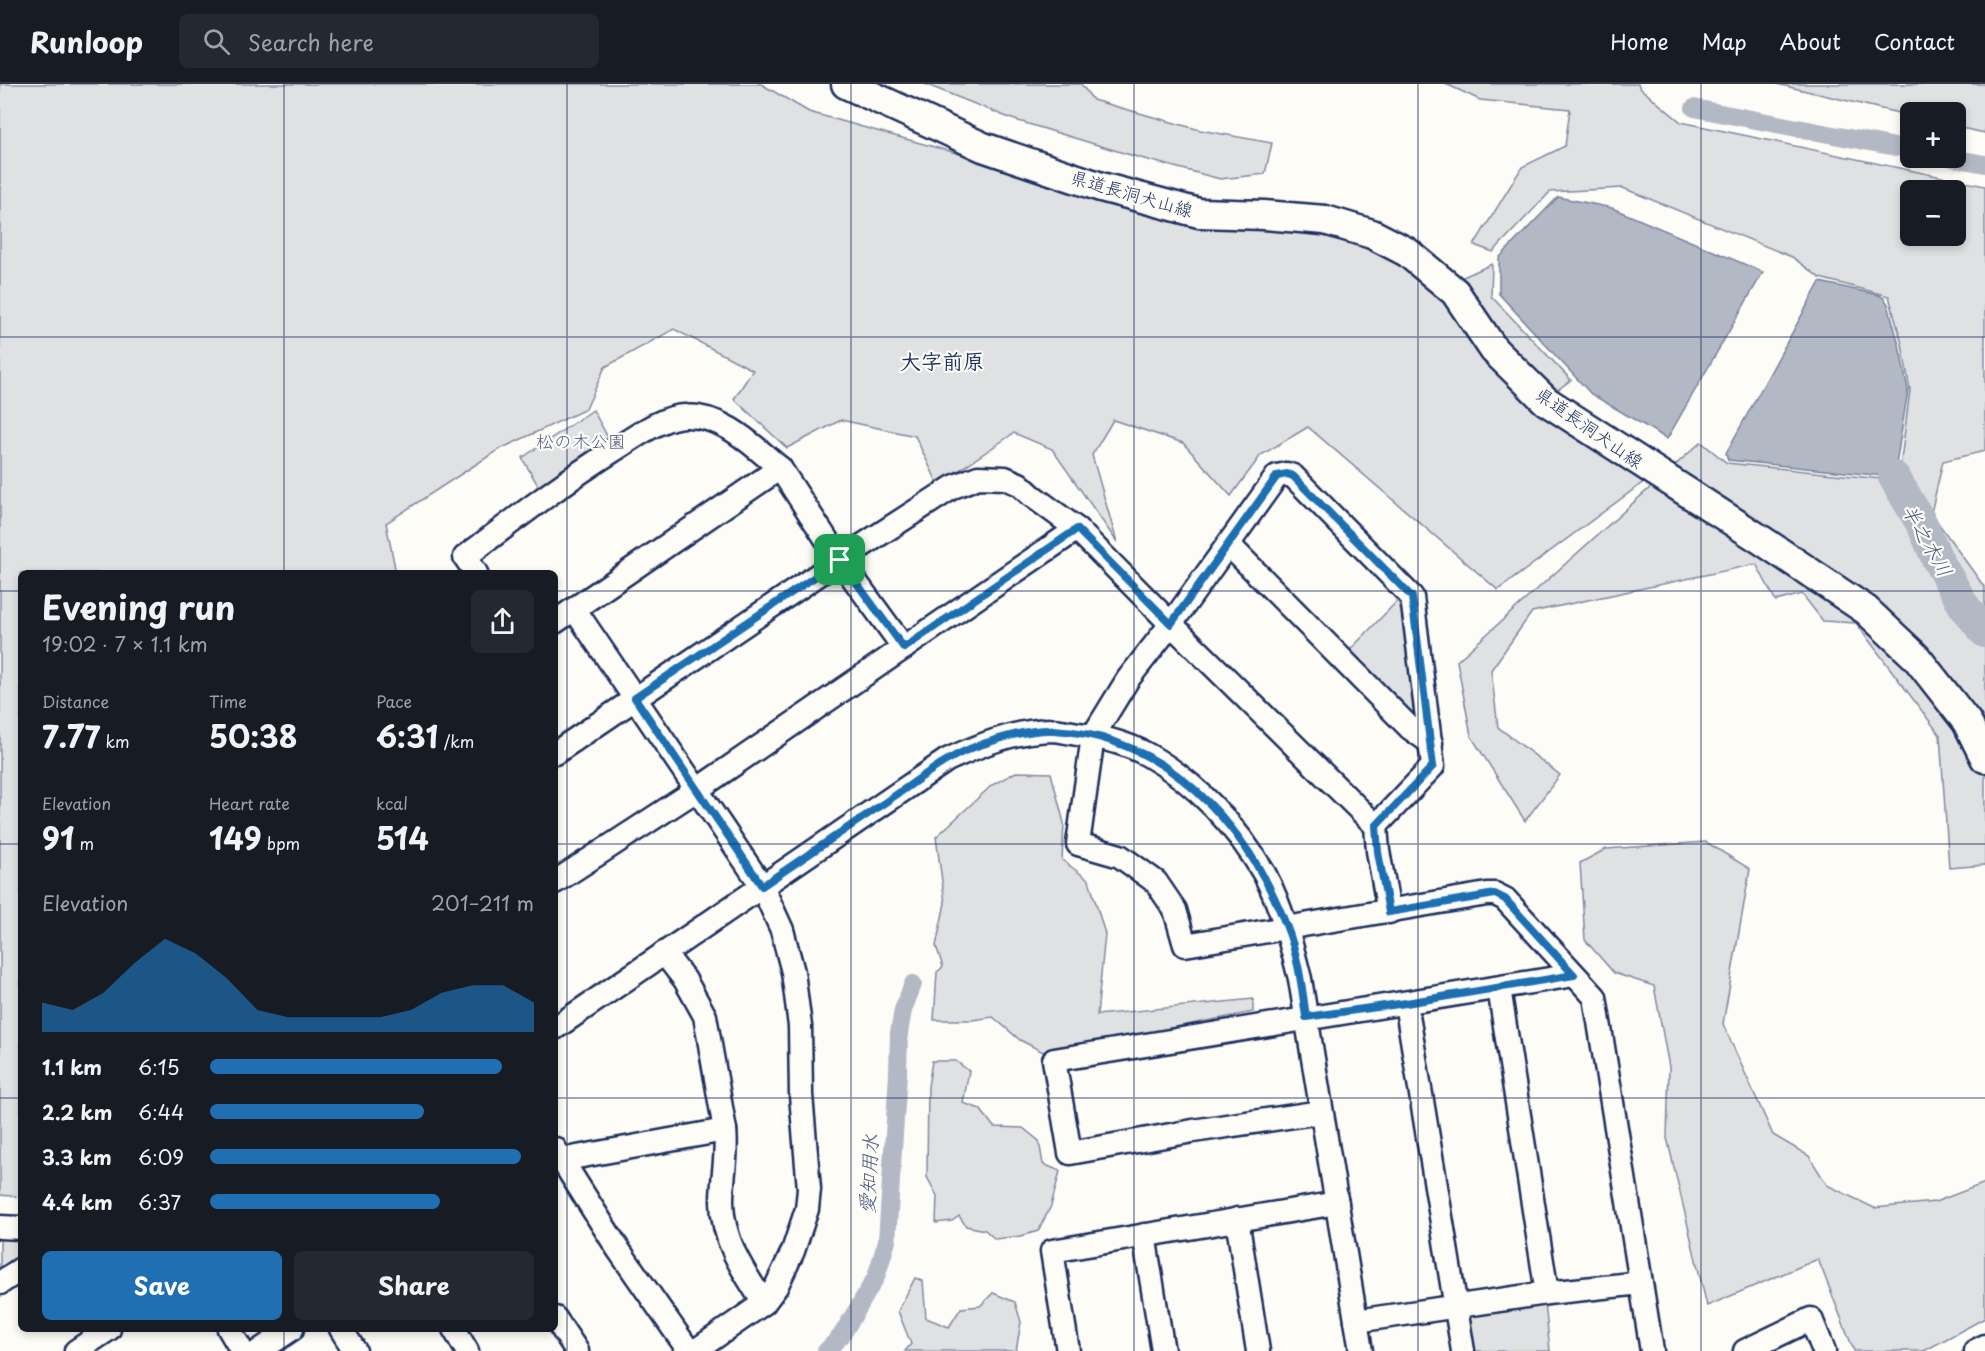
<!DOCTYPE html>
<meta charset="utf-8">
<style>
body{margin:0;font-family:"Playpen Sans","Klee One",sans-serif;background:#242831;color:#f1f3f6;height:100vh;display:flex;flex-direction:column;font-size:22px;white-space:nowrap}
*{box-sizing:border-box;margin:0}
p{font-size:20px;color:#9ea1a6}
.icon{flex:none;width:33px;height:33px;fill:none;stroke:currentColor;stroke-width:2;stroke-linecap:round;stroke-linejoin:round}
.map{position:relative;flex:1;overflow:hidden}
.drawer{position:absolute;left:18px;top:486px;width:540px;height:762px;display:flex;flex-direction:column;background:#171b24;border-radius:9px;box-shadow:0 3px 9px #0003}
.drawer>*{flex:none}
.buttons{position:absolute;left:1900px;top:18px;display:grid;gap:12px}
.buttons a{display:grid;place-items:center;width:66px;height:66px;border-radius:9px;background:#171b24;box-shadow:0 3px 9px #0003;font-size:30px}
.pin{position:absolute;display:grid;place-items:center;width:51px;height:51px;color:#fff;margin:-26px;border-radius:12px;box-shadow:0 3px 9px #0006}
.round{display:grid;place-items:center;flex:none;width:63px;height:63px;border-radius:9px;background:#242831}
.head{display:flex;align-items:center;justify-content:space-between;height:102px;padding:0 24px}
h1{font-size:33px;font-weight:700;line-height:45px}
.figures{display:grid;grid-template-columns:repeat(3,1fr);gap:9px;height:102px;padding:6px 24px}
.figures div{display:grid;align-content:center}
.figures b{font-size:30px;font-weight:700}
.figures small{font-size:16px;font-weight:400}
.figures p{font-size:16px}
.chart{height:168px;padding:12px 24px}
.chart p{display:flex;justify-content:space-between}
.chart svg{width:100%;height:108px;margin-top:6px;fill:#1f6fb2;opacity:.7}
.primary-button{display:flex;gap:12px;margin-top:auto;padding:12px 24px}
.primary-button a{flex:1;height:69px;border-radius:9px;background:#1f6fb2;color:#fff;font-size:24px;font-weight:700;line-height:69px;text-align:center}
.primary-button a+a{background:#242831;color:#f1f3f6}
ul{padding:0 24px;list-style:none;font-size:20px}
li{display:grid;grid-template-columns:96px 72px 1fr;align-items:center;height:45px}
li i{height:15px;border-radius:8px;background:#1f6fb2}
header{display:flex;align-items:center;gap:36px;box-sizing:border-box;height:84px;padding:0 30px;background:#171b24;border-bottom:2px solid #363941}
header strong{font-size:28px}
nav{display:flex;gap:33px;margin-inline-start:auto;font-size:21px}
.search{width:420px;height:54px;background:#242831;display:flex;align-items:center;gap:15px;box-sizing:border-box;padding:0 21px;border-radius:9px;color:#9ea1a6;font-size:22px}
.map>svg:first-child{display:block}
.green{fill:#e0e1e3;stroke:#7e88a0;stroke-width:1.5;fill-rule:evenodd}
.water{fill:#b3b8c5;stroke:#76819c;stroke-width:1.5}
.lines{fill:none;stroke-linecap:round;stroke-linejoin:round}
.canal{stroke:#b3b8c5;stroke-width:18}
.river{stroke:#b3b8c5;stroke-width:32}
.minor-casing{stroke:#1b2f5e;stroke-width:27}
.major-casing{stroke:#1b2f5e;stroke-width:33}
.minor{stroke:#fdfcf7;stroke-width:22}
.major{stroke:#fdfcf7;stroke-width:28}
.route-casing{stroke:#fff;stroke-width:12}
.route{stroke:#1f6fb2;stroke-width:8}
.grid{fill:none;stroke:#1b2f5e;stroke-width:1.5;stroke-opacity:0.55}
.labels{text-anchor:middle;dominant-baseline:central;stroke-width:4.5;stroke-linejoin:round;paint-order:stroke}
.street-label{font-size:18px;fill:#1b2f5e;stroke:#fdfcf7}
.park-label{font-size:18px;fill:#4c5c7f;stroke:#fdfcf7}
.water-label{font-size:20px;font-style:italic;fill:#49587d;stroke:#fdfcf7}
.quarter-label{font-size:21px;font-weight:bold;fill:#1b2f5e;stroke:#fdfcf7}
</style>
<header>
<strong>Runloop</strong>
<div class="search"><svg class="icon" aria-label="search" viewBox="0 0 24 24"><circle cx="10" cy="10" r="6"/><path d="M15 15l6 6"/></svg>Search here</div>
<nav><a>Home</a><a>Map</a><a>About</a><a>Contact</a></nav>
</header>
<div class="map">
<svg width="1985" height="1267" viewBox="0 0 1985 1267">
<rect width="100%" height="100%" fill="#fdfcf7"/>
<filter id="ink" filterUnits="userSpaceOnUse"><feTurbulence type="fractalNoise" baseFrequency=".0167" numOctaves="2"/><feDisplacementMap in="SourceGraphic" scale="12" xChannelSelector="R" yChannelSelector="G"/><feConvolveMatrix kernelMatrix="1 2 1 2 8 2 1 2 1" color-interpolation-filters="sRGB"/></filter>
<g filter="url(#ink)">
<g class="green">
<path d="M0 0H761L809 28 1200 137 1362 157 1439 204 1492 180 1491 212 1571 296 1536 322 1649 394 1498 506 1308 343 1261 371 1231 412 1183 359 1113 336 1092 371 1117 458 1052 365 1014 349 959 386 937 398 915 352 841 336 787 364 734 315 753 286 674 245 605 283 586 325 498 366 386 439 396 489H21V1113L0 1111Z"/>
<path d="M925 0H1081L1093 16 1200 46 1272 59 1265 90 1220 95 1137 73 1012 35Z"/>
<path d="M1446 0H1638L1640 4 1681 38 1985 102V367L1943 377 1931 429 1985 504V781L1949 784 1940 651 1856 539 1823 537 1802 510 1776 517 1756 480 1532 528 1491 586 1498 643 1560 691 1525 737 1471 652 1457 577 1701 358 1727 379 1891 396 1899 391 1910 306 1902 260 1889 212 1820 194 1792 173 1623 104 1550 108 1493 168 1474 161 1522 83 1565 62 1570 25 1480 16ZM1911 106H1956V152H1911Z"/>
<path d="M1777 0H1985V49L1956 43V28H1911V32Z"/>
<path d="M593 326 611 359 540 405 522 374Z"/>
<path d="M1403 511 1426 645 1346 570Z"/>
<path d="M1016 688 1051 689 1064 739 1062 776 1089 796 1105 850 1097 931 1253 915V928L1083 961 1047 970 1020 956 993 933 972 936H934L937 888 943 883 936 862 945 819 936 753 992 701Z"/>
<path d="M1706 758 1750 785 1723 940 1773 1051 1809 1072 1827 1101 1874 1124 1935 1118 1985 1099V1234L1924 1267H1854L1818 1175 1707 1222 1667 1054 1669 983 1654 902 1614 889 1585 856 1580 779 1606 765Z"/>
<path d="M932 977H956L969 987 963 1019 980 1025 994 1043 1023 1044 1039 1057 1043 1080 1060 1087 1051 1122 1038 1147 1021 1152 995 1155 985 1146 966 1142 959 1132 952 1137 936 1139 937 1112 927 1093 928 1003Z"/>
<path d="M0 1152H21V1174L0 1188Z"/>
<path d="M915 1194 923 1197 926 1234 949 1243 961 1224 980 1222 993 1209 1015 1218 1021 1238 1016 1267H905L911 1260 898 1227Z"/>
<path d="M1545 1219 1550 1267H1472L1467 1235 1471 1228Z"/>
</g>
<g class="water">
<path d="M1558 113 1612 124 1763 188 1667 355 1591 310 1499 210V174Z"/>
<path d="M1820 198 1879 211 1884 214 1888 220 1899 261 1908 306 1894 393 1728 376 1726 369Z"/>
</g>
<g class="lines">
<g class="canal">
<path d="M1694 24 1911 66"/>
<path d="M1952 74 1985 80"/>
<path d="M826 1267 841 1252 858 1224 876 1193 887 1157 898 990 899 949 903 926 913 900"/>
</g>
<path class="river" d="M1894 393 1923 442 1937 475 1964 522 1985 548"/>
<g class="minor-casing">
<g id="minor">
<path d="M1229 461 1410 644 1431 659"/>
<path d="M476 489 465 473C514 436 562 399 614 366 634 354 663 331 687 332 725 332 753 362 780 384"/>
<path d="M575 526 762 802 782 846 793 888 800 942 801 1011 809 1105 807 1125 793 1167 776 1203 764 1219 695 1267"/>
<path d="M555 538 780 384 840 476 904 564"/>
<path d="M555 669 840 476 953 403 978 393 1005 394 1019 400 1031 411 1077 445 1171 540 1376 742 1378 767 1389 828"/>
<path d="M1376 742 1433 682 1412 513 1293 392 1287 390 1277 392 1171 540 1128 595 1093 652 1078 760 1120 772 1156 798 1175 826 1185 861 1487 810H1495L1505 815 1595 913 1652 1267"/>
<path d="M555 798 698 705 1077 445"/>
<path d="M664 869 685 896 705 932 725 1046C728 1070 722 1093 722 1117 722 1156 743 1187 764 1219"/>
<path d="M1499 904 1547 1209"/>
<path d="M1406 919 1463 1267"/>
<path d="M555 944 947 676C980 661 1014 647 1051 646 1060 646 1070 649 1078 650 1101 653 1128 660 1148 671 1196 698 1238 744 1265 791 1282 824 1291 859 1300 895L1361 1267"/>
<path d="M1321 1028 1193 1047 1070 1069 1054 976 1574 891"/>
<path d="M555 1065 618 1165 689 1267"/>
<path d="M555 1077 725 1046"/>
<path d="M1237 1135 1258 1267"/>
<path d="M0 1143 21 1144"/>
<path d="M1144 1151 1163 1267"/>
<path d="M0 1199 21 1185"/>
<path d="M555 1234 577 1267"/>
<path d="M1356 1237 1547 1209 1641 1199"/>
<path d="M229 1245 242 1267"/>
<path d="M341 1245 355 1267"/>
<path d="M454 1245 467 1267"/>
<path d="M76 1267 109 1245"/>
<path d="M259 1267 292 1245"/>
<path d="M1068 1267 1052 1167 1337 1119"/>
<path d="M1745 1267 1811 1235 1824 1267"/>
<path d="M1975 1267 1985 1262"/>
</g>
</g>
<g class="major-casing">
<path id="major" d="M846 0 983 63 1101 103 1199 129 1264 131 1325 136 1372 150 1407 168 1455 208 1494 266 1546 317 1763 457 1866 526 1916 573 1967 638 1985 674"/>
</g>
<use href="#minor" class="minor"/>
<use href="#major" class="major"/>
</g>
</g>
<g class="lines" filter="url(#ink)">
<g class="route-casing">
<path id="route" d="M1287 390 1293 392 1412 513 1433 682 1376 742 1378 768 1389 828 1495 810 1505 815 1574 891 1406 919 1306 933C1302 903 1298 870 1286 841 1247 741 1167 652 1053 646 1030 645 1005 653 983 660 950 670 921 694 893 713 850 742 806 772 762 802L635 614 840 476 904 564 1077 445 1171 540 1277 392Z"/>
</g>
<use href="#route" class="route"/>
</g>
<path class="grid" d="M284 0V489M567 0V1267M851 0V1267M1134 0V1267M1418 0V1267M1701 0V1267M0 253H1985M0 507H21M555 507H1985M0 760H21M555 760H1985M0 1014H21M555 1014H1985M284 1245V1267"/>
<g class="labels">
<g class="street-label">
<text transform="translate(1132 109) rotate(16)">県道長洞犬山線</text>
<text transform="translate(1590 343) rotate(35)">県道長洞犬山線</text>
</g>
<g class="park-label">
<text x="581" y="356">松の木公園</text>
</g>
<g class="water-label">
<text transform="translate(1928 456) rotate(61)">半之木川</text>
<text transform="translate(868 1090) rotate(-87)">愛知用水</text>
</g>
<g class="quarter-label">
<text x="942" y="276">大字前原</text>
</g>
</g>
</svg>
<div class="buttons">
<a>+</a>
<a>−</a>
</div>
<div class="pin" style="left:840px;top:476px;background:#1e9e55"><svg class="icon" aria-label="arrive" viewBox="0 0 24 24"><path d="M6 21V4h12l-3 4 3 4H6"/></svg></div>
<section class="drawer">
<div class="head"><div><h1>Evening run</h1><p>19:02 · 7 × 1.1 km</p></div><a class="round"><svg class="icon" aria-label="share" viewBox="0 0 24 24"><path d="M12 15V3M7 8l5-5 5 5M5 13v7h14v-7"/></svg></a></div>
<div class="figures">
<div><p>Distance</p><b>7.77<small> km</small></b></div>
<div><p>Time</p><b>50:38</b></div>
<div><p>Pace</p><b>6:31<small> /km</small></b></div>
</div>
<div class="figures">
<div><p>Elevation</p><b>91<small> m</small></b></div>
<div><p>Heart rate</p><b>149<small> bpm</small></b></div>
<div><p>kcal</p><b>514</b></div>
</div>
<div class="chart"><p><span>Elevation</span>201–211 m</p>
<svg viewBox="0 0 160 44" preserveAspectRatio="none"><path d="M0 44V32L10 35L20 28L30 16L40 6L50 12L60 22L70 35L80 38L90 38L100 38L110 38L120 35L130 28L140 25L150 25L160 32V44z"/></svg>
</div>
<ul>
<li><b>1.1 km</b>6:15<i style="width:90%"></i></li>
<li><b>2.2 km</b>6:44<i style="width:66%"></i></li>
<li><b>3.3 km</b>6:09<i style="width:96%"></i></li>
<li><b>4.4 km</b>6:37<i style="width:71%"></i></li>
</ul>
<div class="primary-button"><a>Save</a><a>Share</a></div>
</section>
</div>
